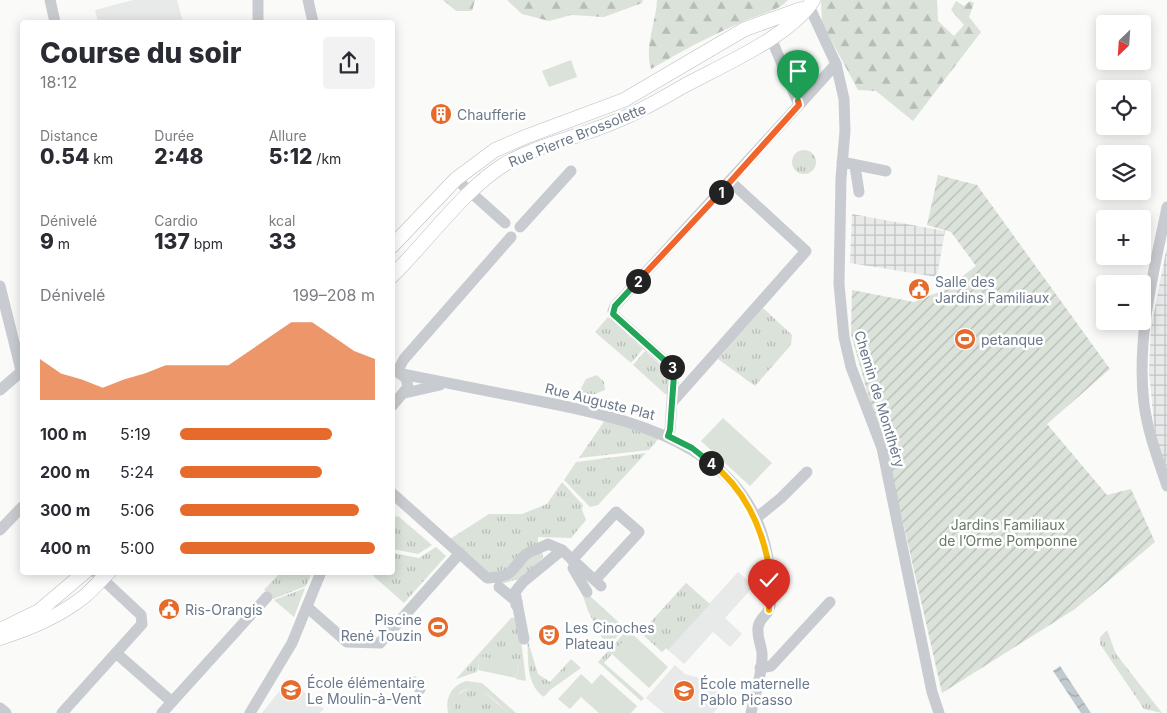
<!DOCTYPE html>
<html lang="fr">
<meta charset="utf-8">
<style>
body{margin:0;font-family:Inter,sans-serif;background:#f2f2f3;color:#2b2b33;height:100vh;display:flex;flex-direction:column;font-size:19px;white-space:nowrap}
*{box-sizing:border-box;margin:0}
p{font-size:16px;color:#7c7c81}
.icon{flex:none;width:28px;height:28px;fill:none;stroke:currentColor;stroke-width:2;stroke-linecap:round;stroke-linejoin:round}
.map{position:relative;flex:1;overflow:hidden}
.details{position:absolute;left:20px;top:20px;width:375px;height:555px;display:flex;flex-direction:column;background:#fff;border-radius:5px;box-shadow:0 2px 12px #0003}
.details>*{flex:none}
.needle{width:32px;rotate:205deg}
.tools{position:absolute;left:1096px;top:15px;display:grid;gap:10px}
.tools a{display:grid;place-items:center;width:55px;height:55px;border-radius:5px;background:#fff;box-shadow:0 2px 12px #0003;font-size:25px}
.pin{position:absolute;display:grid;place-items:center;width:42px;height:42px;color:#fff;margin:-51px -21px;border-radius:50% 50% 50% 0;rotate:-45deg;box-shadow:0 0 5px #0007}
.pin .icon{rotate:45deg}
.km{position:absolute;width:25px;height:25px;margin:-12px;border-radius:50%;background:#222;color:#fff;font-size:14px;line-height:25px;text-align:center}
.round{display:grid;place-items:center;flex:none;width:52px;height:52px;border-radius:5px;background:#f2f2f3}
.headline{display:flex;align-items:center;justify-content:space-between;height:85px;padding:0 20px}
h1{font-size:28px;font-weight:800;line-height:38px}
.stats{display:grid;grid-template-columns:repeat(3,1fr);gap:8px;height:85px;padding:5px 20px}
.stats div{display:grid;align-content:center}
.stats b{font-size:21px;font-weight:800}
.stats small{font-size:14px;font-weight:400}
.stats p{font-size:14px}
.chart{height:140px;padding:10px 20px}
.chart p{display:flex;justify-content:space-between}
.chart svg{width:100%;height:90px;margin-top:5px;fill:#e56a2c;opacity:.7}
ul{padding:0 20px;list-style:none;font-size:16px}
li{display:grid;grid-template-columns:80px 60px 1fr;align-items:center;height:38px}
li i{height:12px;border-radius:6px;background:#e56a2c}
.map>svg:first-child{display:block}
.built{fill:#e8e9e9}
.industrial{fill:url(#industrial-grid)}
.grass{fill:url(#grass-tufts)}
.forest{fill:url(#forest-firs)}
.garden{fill:url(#garden-furrows)}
.pitch{fill:#dbe2d9}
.water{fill:url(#water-waves)}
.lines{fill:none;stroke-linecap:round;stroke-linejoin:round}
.major-casing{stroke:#bbbec3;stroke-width:15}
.minor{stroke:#c8cbcf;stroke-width:11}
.major{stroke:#fff;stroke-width:14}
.split-1-casing{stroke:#fff;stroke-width:10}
.split-2-casing{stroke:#fff;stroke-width:10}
.split-3-casing{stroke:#fff;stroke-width:10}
.split-4-casing{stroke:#fff;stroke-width:10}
.split-5-casing{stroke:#fff;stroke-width:10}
.split-6-casing{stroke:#fff;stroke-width:10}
.split-1{stroke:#f0652b;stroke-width:6}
.split-2{stroke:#f0652b;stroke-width:6}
.split-3{stroke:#22a559;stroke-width:6}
.split-4{stroke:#22a559;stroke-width:6}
.split-5{stroke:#f5b400;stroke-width:6}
.split-6{stroke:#f5b400;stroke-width:6}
.labels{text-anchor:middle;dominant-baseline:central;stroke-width:5;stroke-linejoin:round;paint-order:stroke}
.poi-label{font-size:14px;fill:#697789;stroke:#fff;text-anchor:start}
.street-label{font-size:14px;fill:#697789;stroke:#fff}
.park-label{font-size:14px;fill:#667a64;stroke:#fff}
</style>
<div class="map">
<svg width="1167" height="713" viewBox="0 0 1167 713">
<defs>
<pattern id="industrial-grid" width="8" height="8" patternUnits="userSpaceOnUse" patternTransform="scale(1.25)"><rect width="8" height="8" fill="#e8e9e9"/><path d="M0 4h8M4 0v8" fill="none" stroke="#c0c2c3"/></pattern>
<pattern id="grass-tufts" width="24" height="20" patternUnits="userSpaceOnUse" patternTransform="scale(1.25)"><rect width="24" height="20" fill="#dbe2d9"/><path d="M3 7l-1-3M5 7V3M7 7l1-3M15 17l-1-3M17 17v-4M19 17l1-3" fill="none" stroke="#b6bcb6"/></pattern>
<pattern id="forest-firs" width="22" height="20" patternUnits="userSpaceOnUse" patternTransform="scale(1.25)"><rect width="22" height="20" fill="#dbe2d9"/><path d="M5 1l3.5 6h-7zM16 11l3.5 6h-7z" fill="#b6bcb6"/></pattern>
<pattern id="garden-furrows" width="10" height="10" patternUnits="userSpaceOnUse" patternTransform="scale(1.25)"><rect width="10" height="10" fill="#dbe2d9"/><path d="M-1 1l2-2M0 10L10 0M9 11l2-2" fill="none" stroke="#b6bcb6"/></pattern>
<pattern id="water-waves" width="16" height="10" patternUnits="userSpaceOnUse" patternTransform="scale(1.25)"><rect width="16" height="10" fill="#c1cacf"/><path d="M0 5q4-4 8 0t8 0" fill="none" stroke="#a1a9ae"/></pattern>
</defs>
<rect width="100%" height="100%" fill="#fafaf8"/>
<g class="built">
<path d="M133 0H177L183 22H98L95 10Z"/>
<path d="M738 572 754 586 725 618 742 634 730 647 713 632 684 664 666 648 662 652 641 633 686 583 709 604Z"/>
<path d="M675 665 685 674 703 679 726 699 713 713H664L646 698Z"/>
<path d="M289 679 324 709 320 713H262Z"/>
</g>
<g class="industrial">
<path d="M852 214 945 231 937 277 850 263Z"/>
<path d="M1167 246V471L1155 434 1149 371 1151 328Z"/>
</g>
<g class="grass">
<circle cx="804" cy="162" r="12"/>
<path d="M763 308 792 335 791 345 755 386 718 359Z"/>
<path d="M608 317 643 349 631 363 595 332Z"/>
<path d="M645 351 668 372V394H665L633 365Z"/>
<path d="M597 375 604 382 605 390 595 394H583L580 390 586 379Z"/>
<path d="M605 420 659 438 649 450 579 458Z"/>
<path d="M646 453 598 505 590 507 564 480 576 462Z"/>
<path d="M562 482 583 505 582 510 586 520 571 538 538 537V546L511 568 490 574 450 539 489 514H522L547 504Z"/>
<path d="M398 516 432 545 418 554 393 549V518Z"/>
<path d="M436 547 446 556 404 603 370 573 392 572 393 553 419 558Z"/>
<path d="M542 552 543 557 531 571 524 573 525 577 501 584 499 581 528 559Z"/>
<path d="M280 573H312L306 586 273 599 264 590Z"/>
<path d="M686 583 710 604 668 650 666 648 662 652 641 633Z"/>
<path d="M580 587 625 628 607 647 588 611Z"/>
<path d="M305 588 294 617 274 600Z"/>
<path d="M512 617 519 622 526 681 516 679 519 665 480 657 477 672 456 679Z"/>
<path d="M627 630 631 633 604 663 644 698 641 701 598 662Z"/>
<path d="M1107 630 1116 654 1162 713 1144 709 1100 644V637Z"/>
<path d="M527 638 538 674 550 682 571 659 581 668 550 690 544 697C525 684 529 659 527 638Z"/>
<path d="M473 688 483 691 508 713H454C452 699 459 690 473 688Z"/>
</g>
<g class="forest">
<path d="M443 0H475L472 11H456Z"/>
<path d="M507 0H643L642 3 604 17 571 15 549 21 522 14Z"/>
<path d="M657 0H788C777 12 759 14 744 21 712 35 681 51 651 69 644 46 656 23 657 0Z"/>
<path d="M821 0H937L938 21 954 36 964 25 951 10 956 1 964 6 970 1 974 3 969 17 981 32 913 121 876 91 858 90 822 23Z"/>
</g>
<path class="garden" d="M938 175 977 185 1110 369 1047 424 1107 495 1131 489 1155 542 1075 609 942 693 900 509 851 334 852 290 914 302 944 290 976 266 951 232 927 225Z"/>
<g class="pitch">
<path d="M571 60 577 77 549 87 542 71Z"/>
<path d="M723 418 772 463 750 486 701 441Z"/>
<path d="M631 633 668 667 649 688 612 654Z"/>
<path d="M480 656 519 664 516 678 478 670Z"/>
<path d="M581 674 592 684 601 674 637 706 631 713H599L581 697 570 709 558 699Z"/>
<path d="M466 681 482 683 516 713H508C495 701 479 680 460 692L454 703V713H448C445 698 451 686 466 681Z"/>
</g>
<path class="water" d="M1060 666 1091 713H1081L1053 671Z"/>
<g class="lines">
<g class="major-casing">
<g id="major">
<path d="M392 246 456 179 495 150 525 137 624 100 745 29 801 9"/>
<path d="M392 276C427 242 464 189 505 164 538 145 579 137 614 122 638 113 659 100 682 87 718 67 792 36 813 0"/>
<path d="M2 629 39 611 85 572"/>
<path d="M0 638C29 629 56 618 81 599 91 592 99 581 109 572"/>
</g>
</g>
<g class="minor">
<path d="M50 0 55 22"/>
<path d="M258 0V22"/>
<path d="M308 0 313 22"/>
<path d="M809 6 836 64 844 99 845 131 841 178 839 284 844 337 851 367 882 448 932 692 939 713"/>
<path d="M799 105 836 64"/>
<path d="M842 162 886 171"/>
<path d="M855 166 859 192"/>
<path d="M456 179 505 223"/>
<path d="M1167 207C1154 272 1136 337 1144 404 1148 433 1158 459 1167 486"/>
<path d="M520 227 571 171"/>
<path d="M0 286 22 374"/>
<path d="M397 372 404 359 511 237"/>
<path d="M402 374C452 384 503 394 554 404 648 423 757 454 769 567 770 579 774 597 769 609 766 617 759 618 758 628 757 638 761 644 762 653 763 672 755 694 751 713"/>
<path d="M0 390 22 371"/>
<path d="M405 393 440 385"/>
<path d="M673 401 806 251 731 182"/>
<path d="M392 406 408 387 406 378 399 373"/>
<path d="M667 436 670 430 674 369 615 316 613 311 615 306 799 105 771 38"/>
<path d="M392 493 487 578C511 577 510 573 523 557 528 551 541 548 548 544L562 550 601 586"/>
<path d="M755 519 781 498 807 472"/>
<path d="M0 530 22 507"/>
<path d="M572 560 616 512 639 532 595 580"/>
<path d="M573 568 587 592"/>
<path d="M499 587 517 602 516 605"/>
<path d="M307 607 347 642 380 643 460 553"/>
<path d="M524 639 515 592 523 582 562 550"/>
<path d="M116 653 172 702"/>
<path d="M760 668 771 666 830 602"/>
<path d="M414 682 420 689"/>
<path d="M0 708 6 713"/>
<path d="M62 713 142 624 141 615 95 572"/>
<path d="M162 713 267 597"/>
<path d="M250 713 292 643 321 572"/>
</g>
<use href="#major" class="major"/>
</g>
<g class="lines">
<g class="split-1-casing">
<path id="split-1" d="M721 192 799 105 798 101"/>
</g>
<g class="split-2-casing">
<path id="split-2" d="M638 281 721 192"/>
</g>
<g class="split-3-casing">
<path id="split-3" d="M638 281 615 306 613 314 672 367"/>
</g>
<g class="split-4-casing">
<path id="split-4" d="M672 367 674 375 670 430 668 436 692 448 711 463"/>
</g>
<g class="split-5-casing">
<path id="split-5" d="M711 463C744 488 762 527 769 567"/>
</g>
<g class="split-6-casing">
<path id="split-6" d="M769 610V567"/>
</g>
<use href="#split-1" class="split-1"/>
<use href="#split-2" class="split-2"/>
<use href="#split-3" class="split-3"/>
<use href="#split-4" class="split-4"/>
<use href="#split-5" class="split-5"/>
<use href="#split-6" class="split-6"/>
</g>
<defs>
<g id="building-disc" transform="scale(1.125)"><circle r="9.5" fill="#e56a2c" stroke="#fff"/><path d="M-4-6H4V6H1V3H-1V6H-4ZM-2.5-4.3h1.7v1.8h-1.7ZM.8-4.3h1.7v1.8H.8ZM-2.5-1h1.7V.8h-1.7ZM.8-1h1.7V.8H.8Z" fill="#fff"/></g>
<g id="civic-disc" transform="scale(1.125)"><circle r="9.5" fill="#e56a2c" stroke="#fff"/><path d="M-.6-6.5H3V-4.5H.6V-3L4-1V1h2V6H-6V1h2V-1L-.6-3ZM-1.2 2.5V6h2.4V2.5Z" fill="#fff"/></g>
<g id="stadium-disc" transform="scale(1.125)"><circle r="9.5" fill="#e56a2c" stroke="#fff"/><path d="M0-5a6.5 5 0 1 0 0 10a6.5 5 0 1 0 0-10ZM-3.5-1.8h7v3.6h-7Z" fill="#fff"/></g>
<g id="theatre-disc" transform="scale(1.125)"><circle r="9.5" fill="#e56a2c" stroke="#fff"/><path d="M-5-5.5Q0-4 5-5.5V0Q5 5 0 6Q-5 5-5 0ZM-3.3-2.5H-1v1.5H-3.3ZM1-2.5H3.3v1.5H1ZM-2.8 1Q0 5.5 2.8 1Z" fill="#fff"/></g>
<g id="school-disc" transform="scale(1.125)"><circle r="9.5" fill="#e56a2c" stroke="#fff"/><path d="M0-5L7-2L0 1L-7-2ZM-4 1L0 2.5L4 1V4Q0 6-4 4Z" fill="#fff"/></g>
</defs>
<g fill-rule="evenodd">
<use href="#building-disc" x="441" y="114"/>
<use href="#civic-disc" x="919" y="289"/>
<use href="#stadium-disc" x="965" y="339"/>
<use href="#civic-disc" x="169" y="609"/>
<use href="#stadium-disc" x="438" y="627"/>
<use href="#theatre-disc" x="549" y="635"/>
<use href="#school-disc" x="291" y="690"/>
<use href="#school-disc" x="684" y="691"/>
</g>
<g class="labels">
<g class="poi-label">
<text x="457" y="114">Chaufferie</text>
<text x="935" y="281">Salle des<tspan x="935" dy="16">Jardins Familiaux</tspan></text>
<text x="981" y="339">petanque</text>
<text x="185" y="609">Ris-Orangis</text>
<text x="422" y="619" text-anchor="end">Piscine<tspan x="422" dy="16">René Touzin</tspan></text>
<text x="565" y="627">Les Cinoches<tspan x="565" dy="16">Plateau</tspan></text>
<text x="307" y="682">École élémentaire<tspan x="307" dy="16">Le Moulin-à-Vent</tspan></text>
<text x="700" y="683">École maternelle<tspan x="700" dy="16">Pablo Picasso</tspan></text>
</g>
<g class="street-label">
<text transform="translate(577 135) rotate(-22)">Rue Pierre Brossolette</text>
<text transform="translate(880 399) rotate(73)">Chemin de Montlhéry</text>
<text transform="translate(600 401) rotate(14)">Rue Auguste Plat</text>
</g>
<g class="park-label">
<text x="1008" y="524">Jardins Familiaux<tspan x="1008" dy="16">de l’Orme Pomponne</tspan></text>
</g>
</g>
</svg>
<div class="tools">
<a><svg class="needle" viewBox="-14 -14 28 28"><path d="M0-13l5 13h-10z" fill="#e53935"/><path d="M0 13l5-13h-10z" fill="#7c7c81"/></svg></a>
<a><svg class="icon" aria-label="locate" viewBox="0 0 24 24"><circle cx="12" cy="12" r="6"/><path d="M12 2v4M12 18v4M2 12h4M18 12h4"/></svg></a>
<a><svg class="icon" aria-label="layers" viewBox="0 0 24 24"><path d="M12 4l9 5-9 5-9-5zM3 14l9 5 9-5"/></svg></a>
<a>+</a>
<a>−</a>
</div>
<div class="pin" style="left:798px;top:101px;background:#1e9e55"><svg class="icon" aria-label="arrive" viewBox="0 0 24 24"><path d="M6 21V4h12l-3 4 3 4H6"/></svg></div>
<div class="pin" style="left:769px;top:610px;background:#d93025"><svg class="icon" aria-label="check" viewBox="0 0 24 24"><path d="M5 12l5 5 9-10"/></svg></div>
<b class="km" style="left:721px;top:192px">1</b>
<b class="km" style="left:638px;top:281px">2</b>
<b class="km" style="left:672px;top:367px">3</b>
<b class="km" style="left:711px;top:463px">4</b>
<section class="details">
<div class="headline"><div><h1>Course du soir</h1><p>18:12</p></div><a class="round"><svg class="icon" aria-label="share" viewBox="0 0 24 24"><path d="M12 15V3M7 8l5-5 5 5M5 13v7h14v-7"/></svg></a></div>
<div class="stats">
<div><p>Distance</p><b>0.54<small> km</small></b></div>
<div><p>Durée</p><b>2:48</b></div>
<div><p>Allure</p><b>5:12<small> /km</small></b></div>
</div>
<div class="stats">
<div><p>Dénivelé</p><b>9<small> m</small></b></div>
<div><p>Cardio</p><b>137<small> bpm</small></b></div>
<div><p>kcal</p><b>33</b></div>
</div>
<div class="chart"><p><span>Dénivelé</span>199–208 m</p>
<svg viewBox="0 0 160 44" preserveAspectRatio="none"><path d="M0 44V24L10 31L20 34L30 38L40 34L50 31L60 27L70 27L80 27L90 27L100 20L110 13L120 6L130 6L140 13L150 20L160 24V44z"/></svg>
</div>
<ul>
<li><b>100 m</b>5:19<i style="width:78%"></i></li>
<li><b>200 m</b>5:24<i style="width:73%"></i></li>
<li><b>300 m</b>5:06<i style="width:92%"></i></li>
<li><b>400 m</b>5:00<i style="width:100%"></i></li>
</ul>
</section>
</div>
